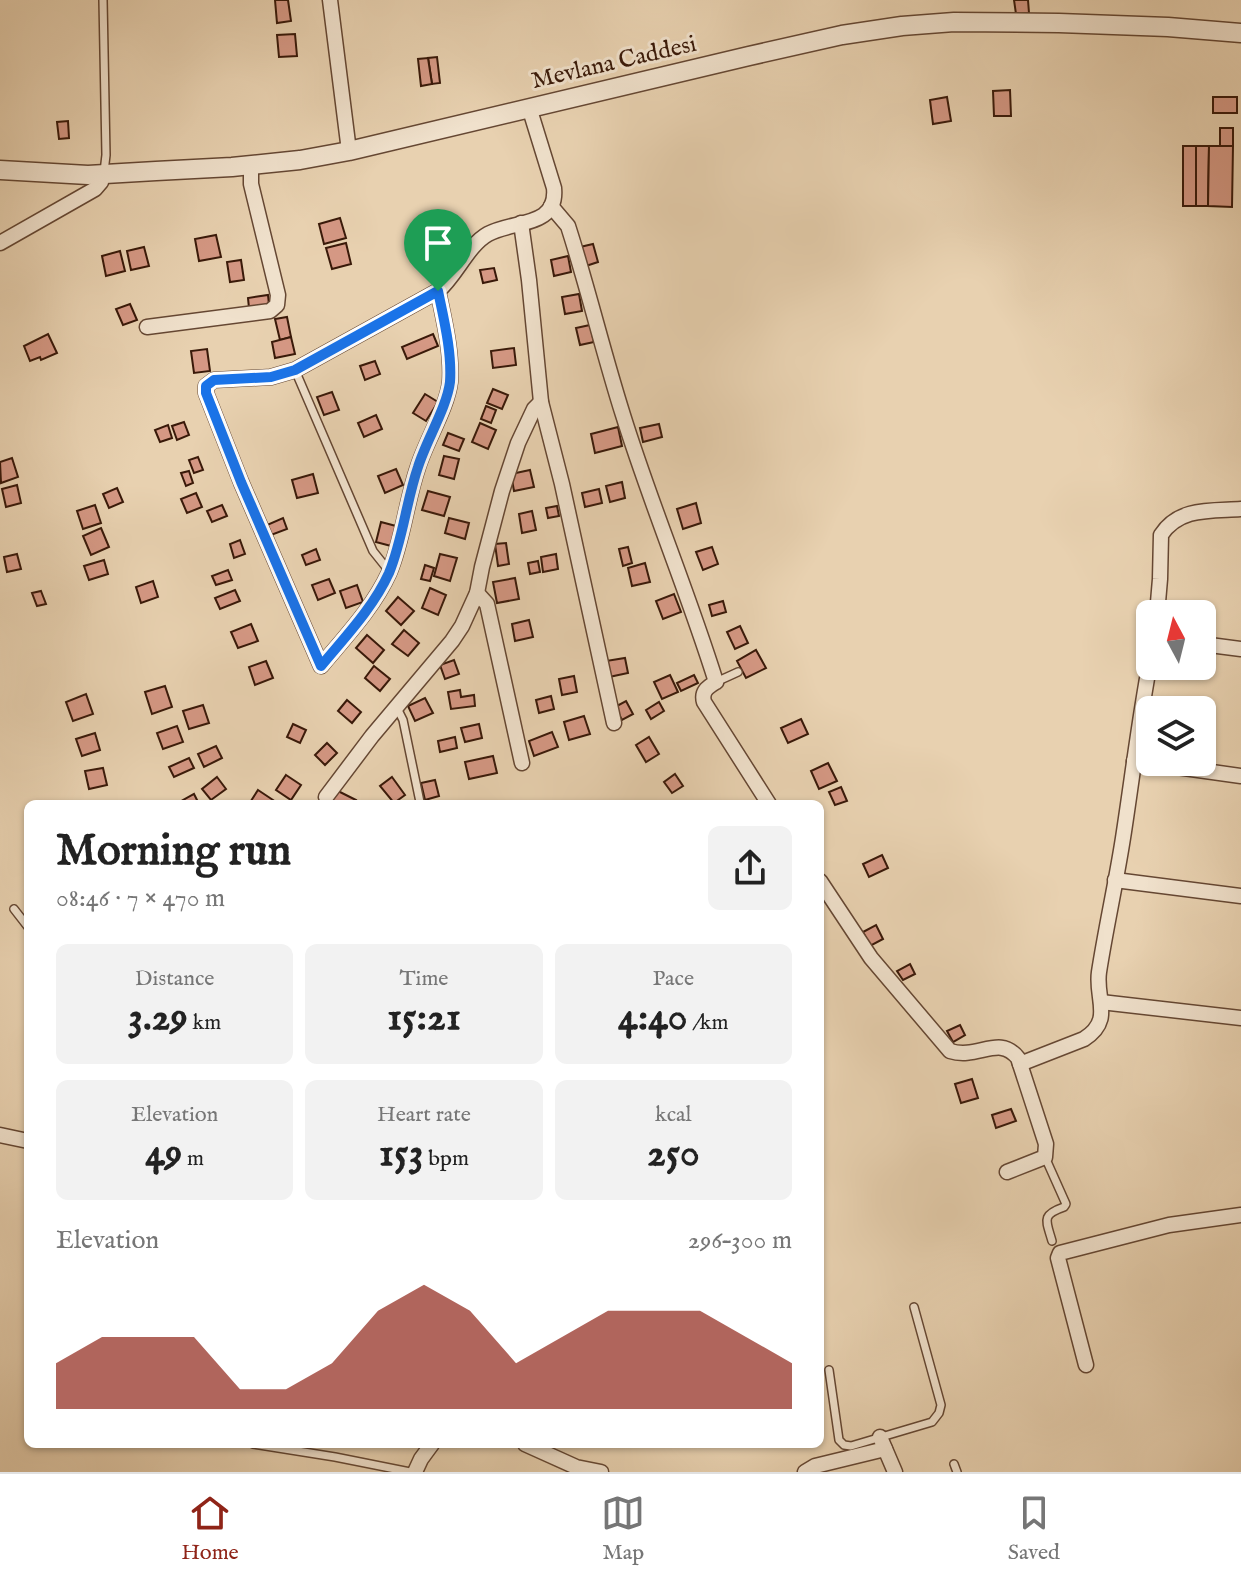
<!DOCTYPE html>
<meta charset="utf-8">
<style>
body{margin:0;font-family:"IM FELL English",serif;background:#f2f2f2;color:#222;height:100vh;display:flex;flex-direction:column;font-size:30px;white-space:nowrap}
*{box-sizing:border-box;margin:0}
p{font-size:26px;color:#767676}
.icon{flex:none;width:44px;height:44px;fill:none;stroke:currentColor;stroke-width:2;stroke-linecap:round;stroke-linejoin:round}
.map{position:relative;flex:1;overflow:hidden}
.side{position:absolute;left:24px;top:800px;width:800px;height:648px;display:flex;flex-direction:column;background:#fff;border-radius:12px;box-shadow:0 2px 6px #0004}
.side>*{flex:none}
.needle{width:52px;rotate:353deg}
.buttons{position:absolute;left:1136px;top:600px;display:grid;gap:16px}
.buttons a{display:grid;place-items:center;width:80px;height:80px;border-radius:12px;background:#fff;box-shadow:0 2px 6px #0004;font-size:40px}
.pin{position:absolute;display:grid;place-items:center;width:68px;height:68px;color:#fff;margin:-82px -34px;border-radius:50% 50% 50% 0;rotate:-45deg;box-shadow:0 0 8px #0007}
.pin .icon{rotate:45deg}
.round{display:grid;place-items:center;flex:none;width:84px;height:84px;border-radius:12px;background:#f2f2f2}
.head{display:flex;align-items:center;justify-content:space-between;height:136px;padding:0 32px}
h1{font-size:44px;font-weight:700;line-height:60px}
.metrics{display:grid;grid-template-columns:repeat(3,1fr);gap:12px;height:136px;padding:8px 32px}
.metrics div{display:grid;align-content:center;border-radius:12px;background:#f2f2f2;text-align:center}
.metrics b{font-size:40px;font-weight:700}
.metrics small{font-size:22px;font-weight:400}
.metrics p{font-size:22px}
.chart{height:224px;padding:16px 32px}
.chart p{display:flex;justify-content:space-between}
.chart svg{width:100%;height:144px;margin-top:8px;fill:#8f2418;opacity:.7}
.dock{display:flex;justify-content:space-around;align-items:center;height:112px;border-top:2px solid #e0e0e0;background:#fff;font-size:22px;color:#767676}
.dock a{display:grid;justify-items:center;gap:4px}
.dock .current{color:#8f2418}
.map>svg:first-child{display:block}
.building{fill:#d59884;stroke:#391909;stroke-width:2}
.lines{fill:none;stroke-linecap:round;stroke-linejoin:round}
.service-casing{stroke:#654733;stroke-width:10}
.minor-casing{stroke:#654733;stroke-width:17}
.tertiary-casing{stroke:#654733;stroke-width:21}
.service{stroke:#f0e1cc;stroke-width:7}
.minor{stroke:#f0e1cc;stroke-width:14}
.tertiary{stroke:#f0e1cc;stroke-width:18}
.route-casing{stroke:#fff;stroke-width:16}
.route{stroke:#1a73e8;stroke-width:10}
.labels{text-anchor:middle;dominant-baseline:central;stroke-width:6;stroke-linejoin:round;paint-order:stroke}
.street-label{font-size:24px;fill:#391909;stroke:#f0e1cc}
</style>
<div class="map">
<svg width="1241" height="1472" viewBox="0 0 1241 1472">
<rect width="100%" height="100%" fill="#e8d1b0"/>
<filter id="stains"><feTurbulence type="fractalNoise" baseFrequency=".0025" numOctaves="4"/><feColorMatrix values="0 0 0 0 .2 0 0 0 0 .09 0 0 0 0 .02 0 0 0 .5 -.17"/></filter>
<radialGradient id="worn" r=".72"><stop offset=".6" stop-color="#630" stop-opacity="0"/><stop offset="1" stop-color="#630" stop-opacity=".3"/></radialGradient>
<g class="building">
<path d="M275 0H288L291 21 277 23Z"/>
<path d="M1014 0H1028L1029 13 1016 14Z"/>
<path d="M295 34 297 56 279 57 277 35Z"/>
<path d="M437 57 440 83 432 84 428 58Z"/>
<path d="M428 58 432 84 421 86 418 59Z"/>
<path d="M1010 90 1011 116H994L993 91Z"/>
<path d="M947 97 951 121 933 124 930 100Z"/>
<rect x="1213" y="97" width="24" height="16"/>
<path d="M68 121 69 138 59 139 57 122Z"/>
<rect x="1220" y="128" width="13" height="18"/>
<rect x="1183" y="146" width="13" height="60"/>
<path d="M1196 146H1209L1208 206H1196Z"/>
<path d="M1209 146H1233L1232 207 1208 206Z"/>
<path d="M340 218 346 238 324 244 319 224Z"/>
<path d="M216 235 221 257 199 261 195 239Z"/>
<path d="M346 243 351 264 332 269 326 248Z"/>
<path d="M593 244 598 262 586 266 580 247Z"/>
<path d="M144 247 149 266 131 270 127 251Z"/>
<path d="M120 251 125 271 106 276 102 256Z"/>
<path d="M568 256 571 272 554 276 551 260Z"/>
<path d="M241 260 244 280 230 282 227 262Z"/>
<path d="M494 268 497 280 483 283 480 270Z"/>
<path d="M579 294 582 311 565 314 562 297Z"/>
<path d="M268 295 269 305 249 308 248 298Z"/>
<path d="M130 304 137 320 123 325 116 309Z"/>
<path d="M287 317 291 337 280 340 275 319Z"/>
<path d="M590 325 594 342 580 345 576 328Z"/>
<path d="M48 334 57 353 41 360 40 357 30 361 24 346Z"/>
<path d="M433 334 438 346 407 359 402 347Z"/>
<path d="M291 337 295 354 275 358 272 342Z"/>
<path d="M514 348 516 365 493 368 491 351Z"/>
<path d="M207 349 210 371 194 373 191 351Z"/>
<path d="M375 361 380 374 365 380 360 366Z"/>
<path d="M493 389 508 395 502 409 487 403Z"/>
<path d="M332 392 339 410 324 415 317 397Z"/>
<path d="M425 394 438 402 426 421 413 413Z"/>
<path d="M486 406 496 410 491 423 481 419Z"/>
<path d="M376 415 382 429 364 437 358 423Z"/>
<path d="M184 422 189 435 177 440 172 426Z"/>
<path d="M480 423 496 430 488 449 472 442Z"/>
<path d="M659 424 662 437 643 442 640 428Z"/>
<path d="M168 425 172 438 160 442 155 430Z"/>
<path d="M618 427 622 446 595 453 591 434Z"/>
<path d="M448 433 464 439 459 451 443 445Z"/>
<path d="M444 456 459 459 454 479 439 475Z"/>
<path d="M198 457 203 470 194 473 189 460Z"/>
<path d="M12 458 18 477 1 483 0 462Z"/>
<path d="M396 469 403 485 385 493 378 476Z"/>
<path d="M530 470 534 487 514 491 511 474Z"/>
<path d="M189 471 193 483 186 486 181 473Z"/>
<path d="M313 474 318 493 297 498 292 480Z"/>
<path d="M622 482 625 498 610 502 606 486Z"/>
<path d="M17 485 21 503 6 507 2 489Z"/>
<path d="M117 488 123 502 109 508 103 494Z"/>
<path d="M599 489 602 503 585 507 582 493Z"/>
<path d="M428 491 450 497 444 516 422 510Z"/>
<path d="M196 493 202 507 187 513 181 499Z"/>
<path d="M696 503 701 523 683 529 677 509Z"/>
<path d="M95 505 101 523 83 529 77 511Z"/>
<path d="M222 505 227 516 212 522 207 511Z"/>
<path d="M557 506 559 516 548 518 546 508Z"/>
<path d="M532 511 536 530 522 533 519 514Z"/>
<path d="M283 518 287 529 271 535 267 525Z"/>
<path d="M449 518 469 523 465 539 445 533Z"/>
<path d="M381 522 396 526 391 546 376 542Z"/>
<path d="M101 528 109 547 91 555 83 536Z"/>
<path d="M240 540 245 554 234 558 230 544Z"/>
<path d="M506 543 509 564 498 566 495 544Z"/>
<path d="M628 547 632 563 623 566 619 549Z"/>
<path d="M712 547 718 564 703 570 696 552Z"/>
<path d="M316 549 320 560 306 565 302 555Z"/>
<path d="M17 554 21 569 7 572 4 557Z"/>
<path d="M440 554 457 558 450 581 434 576Z"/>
<path d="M556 554 558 569 543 572 541 557Z"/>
<path d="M104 560 108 574 89 580 84 566Z"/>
<path d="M538 561 540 572 530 574 528 563Z"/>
<path d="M645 563 650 582 632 586 628 568Z"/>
<path d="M425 565 434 568 430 581 421 579Z"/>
<path d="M228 570 232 580 216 585 212 576Z"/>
<path d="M515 578 519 599 497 603 493 582Z"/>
<path d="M329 579 335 593 318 600 312 585Z"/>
<path d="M153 581 158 597 141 603 136 587Z"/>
<path d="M357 585 363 602 346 608 340 591Z"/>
<path d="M430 588 446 595 438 615 422 608Z"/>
<path d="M235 590 240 601 220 609 215 598Z"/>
<path d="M41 591 46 604 37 606 32 593Z"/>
<path d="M674 594 681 612 663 619 656 601Z"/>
<path d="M398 597 414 611 401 625 386 611Z"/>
<path d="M723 601 726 612 712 616 709 605Z"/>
<path d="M529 620 533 637 515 641 512 624Z"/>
<path d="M251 624 258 641 238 648 231 632Z"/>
<path d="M740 626 748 643 735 649 727 632Z"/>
<path d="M404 630 419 643 408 656 392 644Z"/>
<path d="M367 635 384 650 373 663 356 648Z"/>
<path d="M756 650 766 668 746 678 737 661Z"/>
<path d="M625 658 628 673 609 677 606 661Z"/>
<path d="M454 660 459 674 445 679 440 665Z"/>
<path d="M266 661 273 678 255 685 249 667Z"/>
<path d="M374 666 390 679 380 691 365 678Z"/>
<path d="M670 675 678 692 662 699 654 682Z"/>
<path d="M694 675 698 683 681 691 677 683Z"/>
<path d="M574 676 577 692 562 695 559 679Z"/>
<path d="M165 686 172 707 152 714 145 692Z"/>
<path d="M460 690 461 697 474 695 475 706 451 709 448 692Z"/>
<path d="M86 694 93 714 73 721 66 702Z"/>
<path d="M551 696 554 709 539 713 536 700Z"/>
<path d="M425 698 433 713 415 721 408 706Z"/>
<path d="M347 700 361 712 352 723 338 711Z"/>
<path d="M626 701 633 714 622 720 615 707Z"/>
<path d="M659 702 664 711 651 719 646 710Z"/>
<path d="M203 705 209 723 189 729 183 711Z"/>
<path d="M584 716 590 734 569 740 564 722Z"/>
<path d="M801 719 808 734 788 743 781 728Z"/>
<path d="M293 724 306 730 300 743 287 737Z"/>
<path d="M479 724 482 738 465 742 461 728Z"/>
<path d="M177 726 183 742 163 749 157 733Z"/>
<path d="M552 732 558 747 534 756 529 741Z"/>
<path d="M95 733 100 750 82 756 76 739Z"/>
<path d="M455 737 457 748 440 752 438 741Z"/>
<path d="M649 737 659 754 646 762 636 745Z"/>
<path d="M327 743 337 753 325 765 315 755Z"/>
<path d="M216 746 222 758 204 767 198 754Z"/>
<path d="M493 756 497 773 469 779 465 762Z"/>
<path d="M189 758 194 768 174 777 169 767Z"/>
<path d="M828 763 837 781 819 789 811 771Z"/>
<path d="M103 768 107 785 89 789 85 771Z"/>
<path d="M675 774 683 786 672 793 664 782Z"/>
<path d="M286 775 301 785 291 800 276 790Z"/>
<path d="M217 777 226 789 211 800 202 789Z"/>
<path d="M392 777 405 795 394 803 380 786Z"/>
<path d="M435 780 439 796 425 800 421 783Z"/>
<path d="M841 787 847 801 835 805 829 792Z"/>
<path d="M258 790 276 802 275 804H249Z"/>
<path d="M336 790 356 800 354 804H329Z"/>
<path d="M194 794 199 804H176Z"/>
<path d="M882 855 888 868 869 877 863 864Z"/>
<path d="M876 925 883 939 870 946 863 932Z"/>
<path d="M910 964 915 974 903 980 897 971Z"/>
<path d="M960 1025 965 1035 953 1042 947 1031Z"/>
<path d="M972 1079 978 1098 961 1103 955 1084Z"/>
<path d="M1011 1109 1016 1121 996 1128 992 1115Z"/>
</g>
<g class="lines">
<g class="service-casing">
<g id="service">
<path d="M103 0 106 155 104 172"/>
<path d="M295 370 373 551 389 571"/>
<path d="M716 682 738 672"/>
<path d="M397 708 403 720 420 802"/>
<path d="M14 909 28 927"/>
<path d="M1045 1157 1066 1204 1064 1207C1041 1215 1046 1220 1052 1241"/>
<path d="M829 1370 839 1440 844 1445 851 1446 932 1422 939 1413 941 1405 914 1307"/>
<path d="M253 1444 335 1457 410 1472"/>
<path d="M954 1464 957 1472"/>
</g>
</g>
<g class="minor-casing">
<g id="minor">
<path d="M330 0 349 151"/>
<path d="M551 206 568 226C588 288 603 352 623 415 651 505 688 592 716 682 708 687 701 691 704 702L769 804"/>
<path d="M521 223 529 280 541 402 562 484 614 723"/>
<path d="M0 243 95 189 101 182 103 174"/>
<path d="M438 291C444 320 452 352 450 382 447 408 426 441 418 467 406 502 403 540 389 573 373 608 345 637 321 666L241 482 206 393V386L214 380 271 377 295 370 438 291C456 276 468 245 488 234 513 220 558 228 554 188L529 107"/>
<path d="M147 327 270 311 277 305 278 295 251 184V165"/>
<path d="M477 593 487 604 522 763"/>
<path d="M1157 614 1160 579 1161 535C1179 507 1211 511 1241 509"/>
<path d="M1202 644 1241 649"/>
<path d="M1134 761 1241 776"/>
<path d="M326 797 372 736 452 641 462 626 477 593 482 567 502 491 518 443 534 409 541 402"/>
<path d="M1115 880 1241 896"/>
<path d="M820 881 871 958 950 1051C978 1060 999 1034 1018 1058L1046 1144 1045 1157 1007 1172"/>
<path d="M1101 1002 1241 1018"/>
<path d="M1020 1064 1084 1039C1114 1020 1095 999 1099 972 1106 927 1116 883 1123 838 1132 780 1139 720 1150 662"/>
<path d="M0 1135 28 1141"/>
<path d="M1086 1365 1058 1258 1060 1253 1169 1225 1241 1215"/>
<path d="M880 1437 895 1472"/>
<path d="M525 1444 576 1467 601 1472"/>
<path d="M415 1472 421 1459 432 1444"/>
<path d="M805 1472 815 1466 885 1449"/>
</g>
</g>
<g class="tertiary-casing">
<path id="tertiary" d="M0 170 88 175 156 171 232 167 300 160 349 151 749 56 842 35 902 26 954 22 1059 23 1168 27 1241 33"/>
</g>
<use href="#service" class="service"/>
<use href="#minor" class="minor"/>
<use href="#tertiary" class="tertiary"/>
</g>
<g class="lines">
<g class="route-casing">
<path id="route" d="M438 291C444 320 452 352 450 382 447 407 426 441 418 467 406 502 403 539 389 573 373 608 345 637 321 666L241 482 206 393V386L214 380 271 377 295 370Z"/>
</g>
<use href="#route" class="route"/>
</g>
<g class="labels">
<g class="street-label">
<text transform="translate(614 63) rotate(-13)">Mevlana Caddesi</text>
</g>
</g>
<rect width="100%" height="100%" filter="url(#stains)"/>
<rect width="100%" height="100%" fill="url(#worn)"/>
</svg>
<div class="buttons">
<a><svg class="needle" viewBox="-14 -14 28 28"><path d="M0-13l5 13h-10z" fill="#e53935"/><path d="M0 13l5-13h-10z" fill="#767676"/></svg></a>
<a><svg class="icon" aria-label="layers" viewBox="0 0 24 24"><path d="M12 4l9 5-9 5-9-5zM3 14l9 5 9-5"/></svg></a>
</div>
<div class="pin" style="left:438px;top:291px;background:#1e9e55"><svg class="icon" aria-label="arrive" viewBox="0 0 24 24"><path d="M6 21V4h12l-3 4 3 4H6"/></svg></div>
<section class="side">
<div class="head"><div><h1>Morning run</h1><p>08:46 · 7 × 470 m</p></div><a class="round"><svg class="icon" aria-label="share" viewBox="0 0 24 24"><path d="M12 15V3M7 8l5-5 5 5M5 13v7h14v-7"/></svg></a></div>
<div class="metrics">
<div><p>Distance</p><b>3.29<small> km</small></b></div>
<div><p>Time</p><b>15:21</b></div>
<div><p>Pace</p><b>4:40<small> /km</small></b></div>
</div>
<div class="metrics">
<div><p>Elevation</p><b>49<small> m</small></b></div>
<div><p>Heart rate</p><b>153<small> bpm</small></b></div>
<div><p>kcal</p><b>250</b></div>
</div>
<div class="chart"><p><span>Elevation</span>296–300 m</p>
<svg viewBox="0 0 160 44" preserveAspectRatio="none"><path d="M0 44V30L10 22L20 22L30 22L40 38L50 38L60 30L70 14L80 6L90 14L100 30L110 22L120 14L130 14L140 14L150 22L160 30V44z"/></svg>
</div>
</section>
</div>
<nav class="dock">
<a class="current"><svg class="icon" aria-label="home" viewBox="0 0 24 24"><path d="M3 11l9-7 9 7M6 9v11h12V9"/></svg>Home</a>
<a><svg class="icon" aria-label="map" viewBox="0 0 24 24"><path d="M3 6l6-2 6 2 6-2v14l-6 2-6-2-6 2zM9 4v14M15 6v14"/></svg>Map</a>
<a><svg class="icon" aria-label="saved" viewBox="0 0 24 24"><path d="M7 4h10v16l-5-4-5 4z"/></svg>Saved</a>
</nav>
